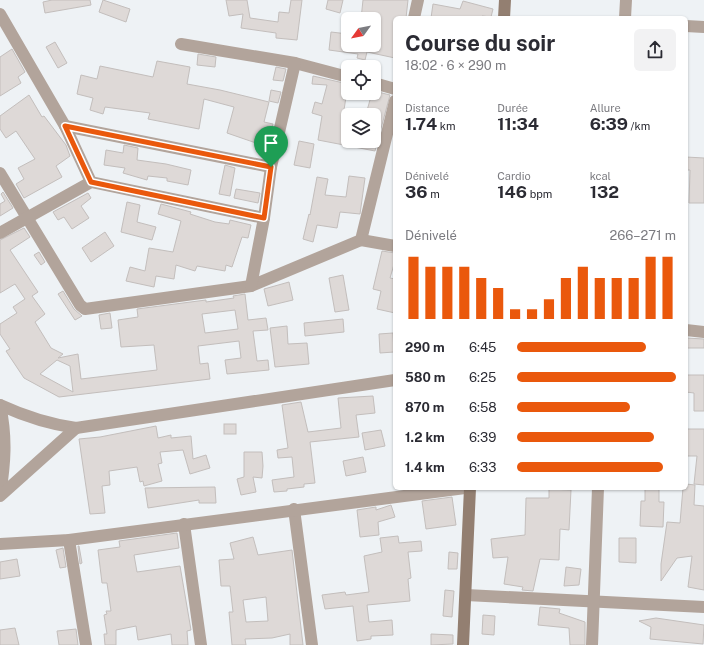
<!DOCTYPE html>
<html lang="fr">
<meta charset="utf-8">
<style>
body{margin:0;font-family:"Public Sans",sans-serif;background:#f2f2f3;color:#2b2b33;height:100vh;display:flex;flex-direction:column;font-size:15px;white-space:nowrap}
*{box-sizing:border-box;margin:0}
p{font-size:13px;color:#7c7c81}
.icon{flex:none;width:22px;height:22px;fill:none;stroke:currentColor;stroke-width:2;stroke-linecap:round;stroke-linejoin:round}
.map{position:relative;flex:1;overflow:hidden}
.drawer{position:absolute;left:393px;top:16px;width:295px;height:474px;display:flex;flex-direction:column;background:#fff;border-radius:6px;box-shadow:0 1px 3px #0004}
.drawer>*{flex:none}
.needle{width:26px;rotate:237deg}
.controls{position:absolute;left:341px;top:12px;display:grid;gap:8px}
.controls a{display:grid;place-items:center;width:40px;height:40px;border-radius:6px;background:#fff;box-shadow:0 1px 3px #0004;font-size:20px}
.pin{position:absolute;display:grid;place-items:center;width:34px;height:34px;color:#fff;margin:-41px -17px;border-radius:50% 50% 50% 0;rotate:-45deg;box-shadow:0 0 4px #0007}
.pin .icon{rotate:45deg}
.round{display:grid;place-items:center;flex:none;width:42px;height:42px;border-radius:6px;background:#f2f2f3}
.headline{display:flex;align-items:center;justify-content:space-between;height:68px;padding:0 12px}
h1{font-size:22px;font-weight:700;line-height:30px}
.figures{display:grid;grid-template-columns:repeat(3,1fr);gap:6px;height:68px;padding:4px 12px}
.figures div{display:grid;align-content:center}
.figures b{font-size:17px;font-weight:700}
.figures small{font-size:11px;font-weight:400}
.figures p{font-size:11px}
.chart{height:112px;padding:8px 12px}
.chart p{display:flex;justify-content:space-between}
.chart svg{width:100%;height:72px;margin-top:4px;stroke:#ea580c;stroke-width:6}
ul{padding:0 12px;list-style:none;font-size:13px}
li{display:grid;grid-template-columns:64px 48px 1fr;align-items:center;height:30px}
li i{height:10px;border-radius:5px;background:#ea580c}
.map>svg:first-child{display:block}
.building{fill:#ded9d7;stroke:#c3bebc;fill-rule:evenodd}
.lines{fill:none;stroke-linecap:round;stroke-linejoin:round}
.street{stroke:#b2a49b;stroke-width:12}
.secondary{stroke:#937f71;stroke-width:12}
.route-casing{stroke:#fff;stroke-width:8}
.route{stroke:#ea580c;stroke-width:5}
</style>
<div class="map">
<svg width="704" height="645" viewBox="0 0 704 645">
<rect width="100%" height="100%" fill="#eef2f5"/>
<g class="building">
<path d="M52 0H90L91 5 45 13 43 2Z"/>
<path d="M103 0 130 9 126 22 99 12Z"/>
<path d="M226 0H247L250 18 278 22 279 12 289 13 291 0H302L297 40 276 38V33L241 28 243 14 229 16Z"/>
<path d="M328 0H343L340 13 326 9Z"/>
<path d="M363 0H408L406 18H395V58L367 52 365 60 357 58 358 54 329 50 331 32 348 34V45H374V19H361Z"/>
<path d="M463 1 493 9 491 17 482 16V18H431L433 4 460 9Z"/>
<path d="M55 42 67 63 58 68 46 47Z"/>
<path d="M12 49 25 72 18 77 21 83 0 96V57Z"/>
<path d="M198 54 216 57 215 67 197 65Z"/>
<path d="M157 61 190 67 187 84 220 90 269 102 264 122 273 124 269 141 257 139 256 143 227 133 234 107 204 99 199 129 148 119 150 113 105 107 103 114 90 110 93 98 77 94 81 75 97 79 100 66 153 77Z"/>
<path d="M276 67 286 69 283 81 273 80Z"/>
<path d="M313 76 348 84 342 123 348 124V141H374V115L366 114 372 93H374V91L390 95 375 151 318 140 322 116 312 113 315 102 322 104 327 85 312 84Z"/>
<path d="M271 90 281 92 278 103 269 101Z"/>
<path d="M29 95 42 117 44 116 66 145 70 156 56 166 62 177 24 198 16 184 24 179 18 168 35 159 16 131 6 138 0 129V116Z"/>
<path d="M299 141 314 144 310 168 294 165Z"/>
<path d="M124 145 138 148 137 160 166 164 191 170 188 185 167 181V178L148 176 147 180 123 173 125 168 104 165 106 150 123 153Z"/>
<path d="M686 157 704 158V203H689L690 170H686Z"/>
<path d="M225 165 235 168 230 196 219 194Z"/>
<path d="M349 176 365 178 360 214 340 212 337 228 317 225 313 242 303 239 309 214 310 215 317 177 328 179 325 195 346 197Z"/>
<path d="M236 189 260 193 258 203 234 198Z"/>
<path d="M3 192 13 208 0 216V204L5 201 1 194Z"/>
<path d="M88 193 91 198 81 206 89 218 72 229 64 217 58 220 53 212Z"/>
<path d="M127 202 140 205 137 222 156 227 152 240 121 232Z"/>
<path d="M161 204 191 212 190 214 215 222 229 224 230 220 251 225 248 238 242 237 232 267 226 265 225 271 197 266 195 271 176 265 174 279 156 276 154 287 126 281 130 267 145 271 149 248 173 252 181 221 158 214Z"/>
<path d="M24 228 30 237 10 250 38 292 32 296 45 314 35 322 51 348 63 354 58 358 78 354 81 379 157 370 154 345 121 347 118 320 138 317 137 309 206 300V302L234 298 233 296 245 294 248 320 266 318 268 330 253 331 257 361 268 360 269 370 227 374 225 360 241 358 239 341 198 346 200 364 208 363 210 379 59 397 24 378 6 351 10 349 0 334V324L17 313 13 307 25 299 15 284 0 293V240ZM235 310 238 329 205 333 202 314ZM57 360 70 366 73 392 40 374Z"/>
<path d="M105 232 114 246 91 262 82 248Z"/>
<path d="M382 251 395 253V261L390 278 395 279V313L377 309 381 291 373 289Z"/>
<path d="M39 252 45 262 41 265 34 255Z"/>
<path d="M343 275 349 310 335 312 329 278Z"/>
<path d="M289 282 293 300 268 306 264 289Z"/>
<path d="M63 291 74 309 82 316 75 320 58 294Z"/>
<path d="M110 313 112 328 101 329 99 315Z"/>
<path d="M343 319 344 332 305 336 304 323Z"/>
<path d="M287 326 288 344 307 343 309 364 275 367 270 328Z"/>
<path d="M393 333 394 352 380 353 379 334Z"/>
<path d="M686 338 704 339V348H686Z"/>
<path d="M686 375H704V411H694V393L686 392Z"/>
<path d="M373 396 375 413 356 415 359 437 310 442 315 483 304 484V487L287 489V491L274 492 272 480 294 477 292 457 278 458 277 450 288 448 282 405 301 402 308 432 341 428 338 398Z"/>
<rect x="224" y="424" width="12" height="10"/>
<path d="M156 426 158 438 171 435V438L191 436 193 459 206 455 210 468 190 474 183 450 160 452 162 463 158 464 162 481 144 486 143 481 140 482 137 467 109 471 110 485 102 486 105 513 90 514 79 439 100 437Z"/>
<path d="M686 429H704V485L694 484 697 456H686Z"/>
<path d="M381 430 385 446 365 450 362 433Z"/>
<path d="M244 452H262L263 466 262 478 253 477 256 492 241 495 237 479 244 477Z"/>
<path d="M363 457 366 472 346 476 343 461Z"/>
<path d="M686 484 695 485 694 505 704 506V590L688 587 692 556 677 558 661 581V564L667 522 680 523 683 488H686Z"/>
<path d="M215 487 216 503H199V500L148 508 145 488Z"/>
<path d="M645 488H659V502H664L663 527 640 526 641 501H645Z"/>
<path d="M549 489 571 490 569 530 560 529 559 560 540 559 533 591 522 590 523 587 504 584 508 557 493 558 491 539 525 535 526 498H549Z"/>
<path d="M452 497 456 525 426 529 422 501Z"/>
<path d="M391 505 395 517 378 522 379 535 360 537 357 510 376 507V510Z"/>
<path d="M177 533 179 548 134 555 137 572 180 566 191 630 187 631 188 645H172L171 634 138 640 136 626 116 630V645H105L104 634H107L104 615 107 614 106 611H111L107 583H102L98 550 120 547 119 541Z"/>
<path d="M398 536 399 543 421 541 422 551 408 552 411 578 408 579 410 601 367 605 369 622 392 620 393 635 371 636V639L357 641 353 606 325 609 322 595 345 592 346 595 369 592 364 556 382 552 380 538Z"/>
<path d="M253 537 258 555 292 550 303 645H290V634L272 638 245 639 246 645H232L229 612H233L230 586H221L219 560 234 559 230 543ZM266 597 268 621 246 622 243 600Z"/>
<path d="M619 538H636V563L619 562Z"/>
<path d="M78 546H79L82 563 80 564Z"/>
<path d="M63 548 66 567 60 568 56 550Z"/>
<path d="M449 552 458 553 457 569H448Z"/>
<path d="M17 559 20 576 0 579V562Z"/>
<path d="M566 567 581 569 579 585 564 586Z"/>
<path d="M445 590 454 591 452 617 443 616Z"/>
<path d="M540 607 560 609 559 613 585 622V645H570L569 628 538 625Z"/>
<path d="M483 615 495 616 494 635 482 634Z"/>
<path d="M656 618 704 625 703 644 650 639 651 627 639 621Z"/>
<path d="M15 628 19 645H0V630Z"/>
<path d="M76 629 78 645H59L57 631Z"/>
<path d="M431 634 453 635V644L431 645Z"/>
</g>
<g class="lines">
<g class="street">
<path d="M0 14 65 126 91 182"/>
<path d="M414 18 418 0"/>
<path d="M625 18 626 0"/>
<path d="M686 26 704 27"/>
<path d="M181 44 295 63 348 77"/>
<path d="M374 83 395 89"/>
<path d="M65 126 271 167"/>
<path d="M0 173 80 305 85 309 251 286 361 240 395 101"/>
<path d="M0 233 91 182 264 218"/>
<path d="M361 240 395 246"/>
<path d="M251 286 264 218 271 167 295 63"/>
<path d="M686 330 704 332"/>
<path d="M0 405C26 417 48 424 76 428L395 380"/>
<path d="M0 495C5 463 7 438 0 405"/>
<path d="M0 496 76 428"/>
<path d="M294 509 312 645"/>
<path d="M184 524 201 645"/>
<path d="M69 540 86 645"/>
<path d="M0 544 69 540 465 488"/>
<path d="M466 595 704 607"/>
<path d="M592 645 598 488"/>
</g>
<g class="secondary">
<path d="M504 18 505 0"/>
<path d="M463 645 470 488"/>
</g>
</g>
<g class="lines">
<g class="route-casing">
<path id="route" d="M65 126 271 167 264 218 91 182Z"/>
</g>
<use href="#route" class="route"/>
</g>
</svg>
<div class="controls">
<a><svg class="needle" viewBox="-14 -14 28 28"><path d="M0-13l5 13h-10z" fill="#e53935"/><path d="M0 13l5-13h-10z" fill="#7c7c81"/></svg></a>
<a><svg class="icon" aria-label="locate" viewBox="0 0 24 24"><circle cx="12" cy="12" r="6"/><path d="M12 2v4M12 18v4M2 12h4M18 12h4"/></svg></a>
<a><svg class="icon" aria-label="layers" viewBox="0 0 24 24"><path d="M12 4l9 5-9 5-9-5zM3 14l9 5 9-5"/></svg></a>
</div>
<div class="pin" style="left:271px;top:167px;background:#1e9e55"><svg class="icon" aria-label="arrive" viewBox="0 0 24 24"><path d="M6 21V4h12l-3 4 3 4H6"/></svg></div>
<section class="drawer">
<div class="headline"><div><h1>Course du soir</h1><p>18:02 · 6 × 290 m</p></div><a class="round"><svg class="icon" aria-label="share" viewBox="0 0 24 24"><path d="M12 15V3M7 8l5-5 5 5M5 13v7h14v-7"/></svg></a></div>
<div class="figures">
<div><p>Distance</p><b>1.74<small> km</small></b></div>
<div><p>Durée</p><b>11:34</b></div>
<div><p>Allure</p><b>6:39<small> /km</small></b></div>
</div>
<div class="figures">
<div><p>Dénivelé</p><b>36<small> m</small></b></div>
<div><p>Cardio</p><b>146<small> bpm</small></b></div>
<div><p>kcal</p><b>132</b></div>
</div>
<div class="chart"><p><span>Dénivelé</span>266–271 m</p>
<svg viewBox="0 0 160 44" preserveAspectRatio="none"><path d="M5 44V6M15 44V12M25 44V12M35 44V12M45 44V19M55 44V25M65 44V38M75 44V38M85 44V32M95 44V19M105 44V12M115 44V19M125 44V19M135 44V19M145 44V6M155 44V6"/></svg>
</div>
<ul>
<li><b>290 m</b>6:45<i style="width:81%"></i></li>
<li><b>580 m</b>6:25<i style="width:100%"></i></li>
<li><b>870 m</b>6:58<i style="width:71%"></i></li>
<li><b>1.2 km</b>6:39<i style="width:86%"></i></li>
<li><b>1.4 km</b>6:33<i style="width:92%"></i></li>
</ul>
</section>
</div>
